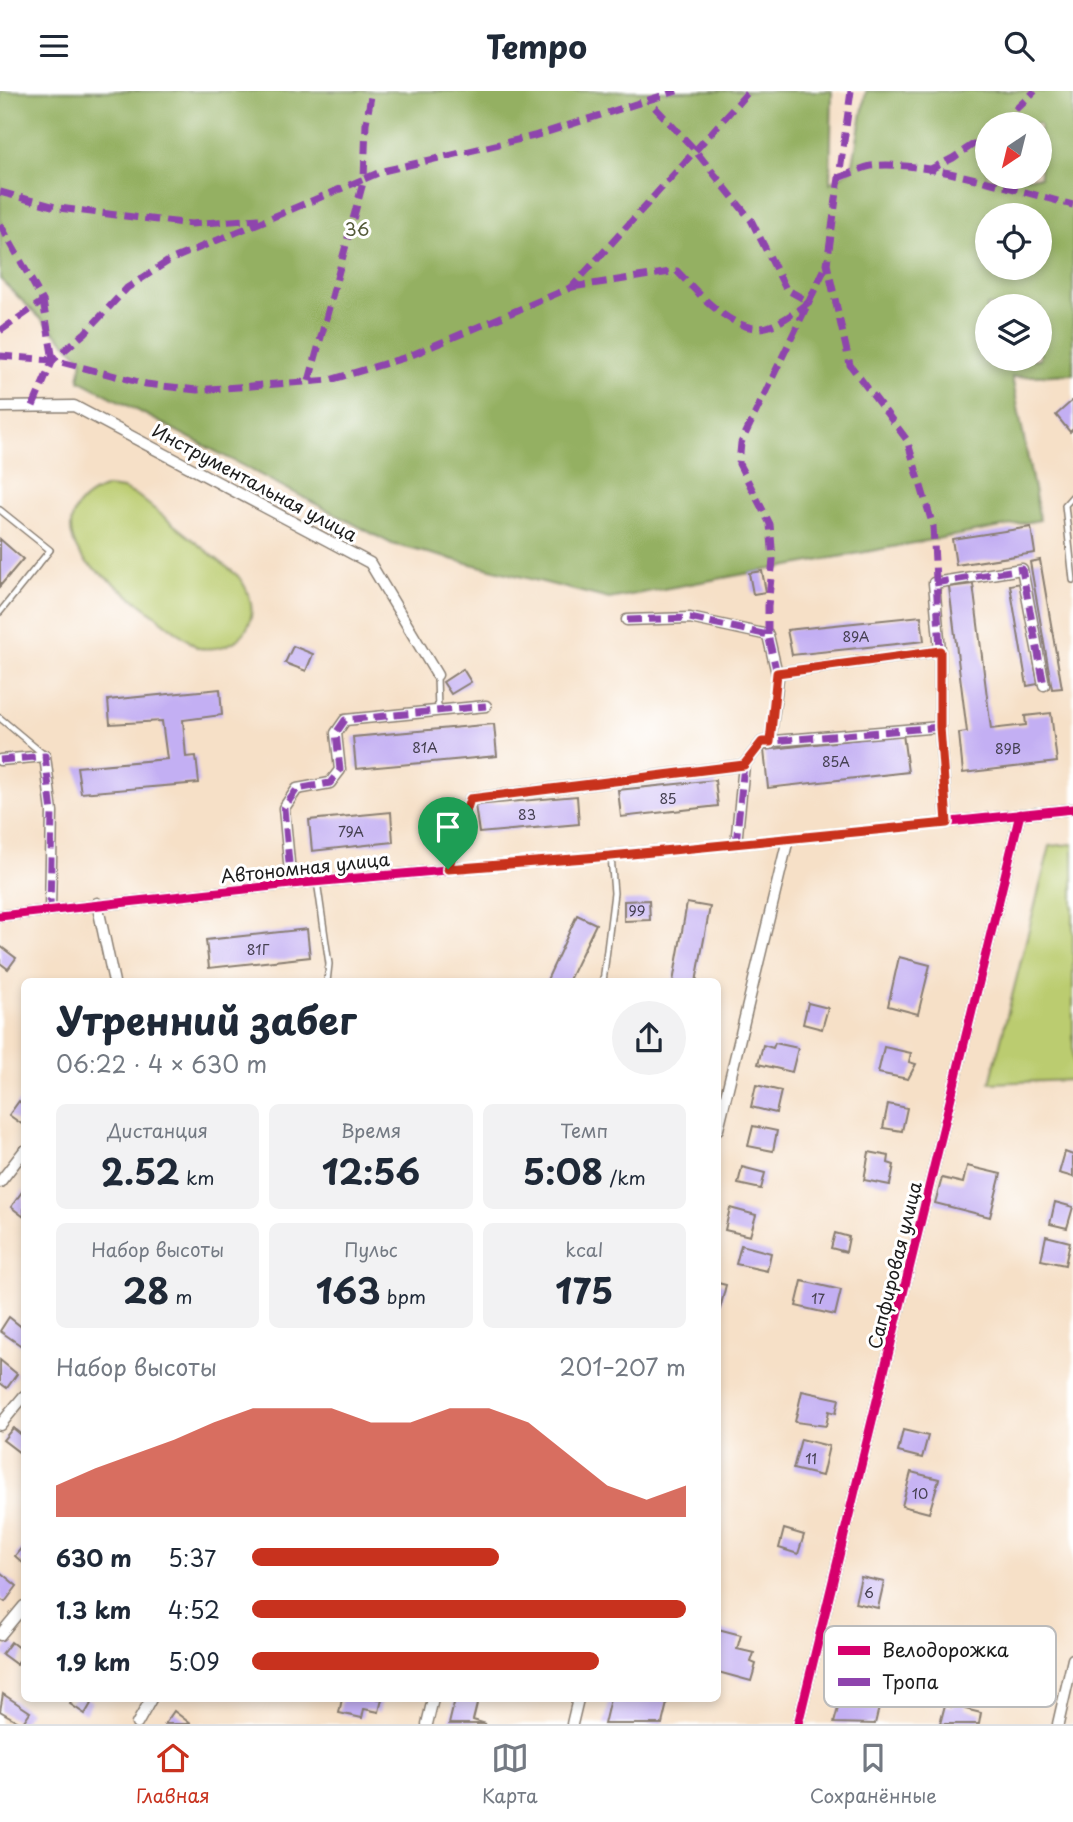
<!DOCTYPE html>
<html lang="ru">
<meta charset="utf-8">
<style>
body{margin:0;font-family:"Playpen Sans",sans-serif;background:#f2f2f3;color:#1f2937;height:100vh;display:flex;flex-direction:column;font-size:26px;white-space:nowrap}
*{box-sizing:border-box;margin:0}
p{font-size:23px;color:#747a83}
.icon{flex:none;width:38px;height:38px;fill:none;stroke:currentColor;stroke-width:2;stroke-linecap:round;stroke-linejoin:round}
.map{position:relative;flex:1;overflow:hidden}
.drawer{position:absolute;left:21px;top:887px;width:700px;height:724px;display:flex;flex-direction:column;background:#fff;border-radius:10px;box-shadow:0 4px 10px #0003}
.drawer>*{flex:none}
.needle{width:46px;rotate:215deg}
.controls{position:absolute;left:975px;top:21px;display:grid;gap:14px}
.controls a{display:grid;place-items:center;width:77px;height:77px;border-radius:50%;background:#fff;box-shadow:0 4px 10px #0003;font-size:35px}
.pin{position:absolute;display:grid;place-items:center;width:60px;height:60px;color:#fff;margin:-72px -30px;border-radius:50% 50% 50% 0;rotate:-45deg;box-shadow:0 0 7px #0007}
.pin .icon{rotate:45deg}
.round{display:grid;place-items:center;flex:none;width:74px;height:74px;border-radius:37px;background:#f2f2f3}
.head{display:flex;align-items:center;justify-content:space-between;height:119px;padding:0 35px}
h1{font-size:38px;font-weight:700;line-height:52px}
.metrics{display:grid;grid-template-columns:repeat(3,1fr);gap:10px;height:119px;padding:7px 35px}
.metrics div{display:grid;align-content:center;border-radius:10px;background:#f2f2f3;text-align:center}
.metrics b{font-size:35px;font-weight:700}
.metrics small{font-size:19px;font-weight:400}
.metrics p{font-size:19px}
.chart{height:196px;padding:14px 35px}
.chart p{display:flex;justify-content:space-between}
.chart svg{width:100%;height:126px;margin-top:7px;fill:#c8321e;opacity:.7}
ul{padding:0 35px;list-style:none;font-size:23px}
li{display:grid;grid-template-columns:112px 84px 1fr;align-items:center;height:52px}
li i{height:18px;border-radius:9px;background:#c8321e}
header{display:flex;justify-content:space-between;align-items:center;height:91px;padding:0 35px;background:#fff;font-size:32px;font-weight:700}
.dock{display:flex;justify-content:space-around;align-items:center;height:98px;border-top:2px solid #e0e1e3;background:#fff;font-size:19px;color:#747a83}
.dock a{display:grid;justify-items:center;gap:4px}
.dock .current{color:#c8321e}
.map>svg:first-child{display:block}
.green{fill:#bbcc6f;stroke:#6c7446;stroke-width:2}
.forest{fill:#94b062;stroke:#58663f;stroke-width:2;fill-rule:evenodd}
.building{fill:#c3aff3}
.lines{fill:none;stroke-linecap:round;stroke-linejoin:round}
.lane-casing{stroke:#897e72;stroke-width:8}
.street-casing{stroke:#897e72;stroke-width:13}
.lane{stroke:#fff;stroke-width:5}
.street{stroke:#fff;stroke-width:10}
.quiet{stroke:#8e44ad;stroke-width:7;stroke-dasharray:14 7;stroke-linecap:butt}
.cycleway-casing{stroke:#fff;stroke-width:13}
.cycleway{stroke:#d6006c;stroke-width:9}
.route-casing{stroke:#fff;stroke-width:14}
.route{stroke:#c8321e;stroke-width:9}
.labels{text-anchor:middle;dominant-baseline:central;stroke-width:6;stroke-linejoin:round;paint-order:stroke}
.number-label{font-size:14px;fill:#464152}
.park-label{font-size:18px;fill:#545a39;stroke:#fff}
.street-label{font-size:18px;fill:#1c1c1c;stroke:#fff}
.key{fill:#fff;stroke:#bbb;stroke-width:2}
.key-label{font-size:19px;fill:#1c1c1c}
</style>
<header><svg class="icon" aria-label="menu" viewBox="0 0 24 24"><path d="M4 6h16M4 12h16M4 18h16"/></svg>Tempo<svg class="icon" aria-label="search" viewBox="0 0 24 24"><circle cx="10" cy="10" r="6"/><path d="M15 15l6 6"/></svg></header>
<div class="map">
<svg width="1073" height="1633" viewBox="0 0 1073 1633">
<rect width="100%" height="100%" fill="#fff"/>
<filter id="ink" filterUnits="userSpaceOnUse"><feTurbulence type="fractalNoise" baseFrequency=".0143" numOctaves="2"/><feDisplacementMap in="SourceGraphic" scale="14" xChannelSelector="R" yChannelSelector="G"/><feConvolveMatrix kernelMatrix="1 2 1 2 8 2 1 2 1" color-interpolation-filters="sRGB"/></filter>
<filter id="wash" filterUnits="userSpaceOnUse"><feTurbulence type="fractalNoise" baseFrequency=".00686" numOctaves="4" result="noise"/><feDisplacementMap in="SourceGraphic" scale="28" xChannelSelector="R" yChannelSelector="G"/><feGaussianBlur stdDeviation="1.57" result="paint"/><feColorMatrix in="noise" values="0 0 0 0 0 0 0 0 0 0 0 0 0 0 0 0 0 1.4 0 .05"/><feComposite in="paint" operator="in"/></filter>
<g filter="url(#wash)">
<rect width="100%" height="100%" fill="#f6e0c7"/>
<g class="green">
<path d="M107 396 123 398 138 405 238 485C268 523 245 563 198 557L87 472C60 441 68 409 107 396Z"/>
<path d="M1073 753V989L990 992 1050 755Z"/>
</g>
<path class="forest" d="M0 0H832L830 92 852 78 866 0H1073V283L1012 286 1040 429 609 508 392 453 79 289 82 268 0 188ZM987 33H1040V86H987ZM987 124H1040V177H987ZM987 215H1040V268H987Z"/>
<g id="blocks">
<g class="building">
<path d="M1073 309V338L1070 341 1056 324Z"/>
<path d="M1031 436 1035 462 956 474 952 448Z"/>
<path d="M0 448 23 468 0 495Z"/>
<path d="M1040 469 1062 597 1052 598 1030 471Z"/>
<path d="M762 480 766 501 753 503 749 482Z"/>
<path d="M1021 492 1038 593 1027 595 1010 494Z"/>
<path d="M973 493 991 638 1026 634 1025 625 1051 622 1057 671 963 682 959 642 967 641 949 496Z"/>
<path d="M921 525 924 550 792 564 787 539Z"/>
<path d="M293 555 313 563 306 580 285 572Z"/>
<path d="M463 578 471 591 451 603 443 591Z"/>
<path d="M220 598 222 624 183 629 186 666 196 665 199 692 81 702 77 676 167 668 162 630 110 633 108 609Z"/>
<path d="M494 633 497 665 356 678 353 646Z"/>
<path d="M903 643 908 681 768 697 764 659Z"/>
<path d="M715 689 718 715 621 726 618 699Z"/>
<path d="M577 705 579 733 479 742 475 714Z"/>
<path d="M391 721 393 751 312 760 309 729Z"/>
<path d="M649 809 650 829 624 830V810Z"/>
<path d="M687 812 710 816 696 891H673Z"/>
<path d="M577 824 596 833 568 891H546Z"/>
<path d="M307 838 310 866 209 877 206 849Z"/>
<path d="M0 855 16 867 8 878 0 872Z"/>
<path d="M899 866 930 874 918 923 888 915Z"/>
<path d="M808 912 828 917 822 938 803 933Z"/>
<path d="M775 952 798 957 792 981 758 973 763 954 773 957Z"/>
<path d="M884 956 911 962 909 971 916 973 908 988 878 982Z"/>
<path d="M756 994 781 1000 776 1022 751 1016Z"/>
<path d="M19 1010 24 1015 23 1034 9 1024Z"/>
<path d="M888 1013 907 1017 902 1040 883 1037Z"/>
<path d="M753 1035 777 1040 773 1060 748 1055Z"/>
<path d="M869 1061 889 1065 888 1072 894 1074 890 1094 864 1089Z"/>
<path d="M1065 1061 1073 1064V1086L1059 1082Z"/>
<path d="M967 1075 1001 1083 990 1126 935 1112 942 1087 963 1092Z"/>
<path d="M742 1076 765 1082 761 1098 738 1093Z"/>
<path d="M24 1098V1126L11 1116Z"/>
<path d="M1055 1111 1073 1116 1067 1137 1050 1133Z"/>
<path d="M730 1117 756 1124 750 1145 725 1139Z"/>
<path d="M835 1142 849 1146 846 1161 831 1157Z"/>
<path d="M1046 1145 1070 1151 1065 1174 1041 1169Z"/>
<path d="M741 1154 771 1162 767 1180 736 1173Z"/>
<path d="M802 1190 841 1199 835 1224 796 1215Z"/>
<path d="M718 1192 726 1194 720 1218 718 1217Z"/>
<path d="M9 1226 24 1238 23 1256 0 1240Z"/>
<path d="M0 1269 17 1283 7 1297 0 1292Z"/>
<path d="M802 1300 839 1308 836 1322 829 1320 826 1335 795 1331Z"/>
<path d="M13 1337 24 1346V1356L20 1362 3 1349Z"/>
<path d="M903 1339 928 1345 922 1367 898 1361Z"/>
<path d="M801 1348 829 1355 822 1385 793 1378Z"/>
<path d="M911 1381 939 1388 929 1422 902 1415Z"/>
<path d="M784 1438 804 1444 798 1463 779 1457Z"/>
<path d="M23 1455 24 1456V1473L15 1465Z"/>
<path d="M0 1481 17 1495 5 1511 0 1508Z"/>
<path d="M861 1486 884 1491 878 1517 855 1512Z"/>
<path d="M718 1538 741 1544 737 1558 754 1562 751 1571 756 1573 751 1590 718 1581Z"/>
<path d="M11 1551 24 1561 17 1574 2 1563Z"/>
<path d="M842 1602 880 1612 875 1633 834 1632Z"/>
<path d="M3 1603 30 1621 22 1633 0 1620Z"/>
<path d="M73 1608H88L92 1611 85 1623 70 1613Z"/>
<path d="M342 1608H382L379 1621 364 1618 362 1627 339 1622Z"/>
<path d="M455 1608 478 1609 473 1629 486 1633H449Z"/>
<path d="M610 1608H668L662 1633H604Z"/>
<path d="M954 1610 966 1613 965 1618 981 1622 979 1633H940L945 1614 953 1616Z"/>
<path d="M174 1620 191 1633H165Z"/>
</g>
</g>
</g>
<g filter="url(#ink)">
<use href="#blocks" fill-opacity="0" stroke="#897e72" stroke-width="2"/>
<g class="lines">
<g class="lane-casing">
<g id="lane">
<path d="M1073 405 1065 414 1073 489"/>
<path d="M0 419 50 459 0 521"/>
<path d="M437 585 438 620"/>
<path d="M0 627 43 663"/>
<path d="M317 790 329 873 327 891"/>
<path d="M603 891 614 802 611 765"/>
</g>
</g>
<g class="street-casing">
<g id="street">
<path d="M0 316 74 315 370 472 437 584"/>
<path d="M627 529 690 527 768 544 778 587 770 651"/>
<path d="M940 560 934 492 1022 478 1044 594"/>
<path d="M777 582 940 560V636"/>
<path d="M0 669 45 665 52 721 50 819"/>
<path d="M736 753 744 674 762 651 940 636 947 732"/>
<path d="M448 777 470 708 744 674"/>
<path d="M291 793 284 717 297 698 330 692 340 679 336 642 345 629 486 615"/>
<path d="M97 812 114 891"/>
<path d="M0 825 291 793 788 748 1073 718"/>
<path d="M718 1038 788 748"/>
<path d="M0 1091 24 1060"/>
<path d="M0 1334 24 1305"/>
<path d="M0 1544 24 1515"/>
<path d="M137 1633 151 1608"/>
<path d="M427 1633 433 1608"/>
<path d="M572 1633 578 1608"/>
<path d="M798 1633 1020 723"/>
<path d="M1058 1633 1073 1568"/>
</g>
</g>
<use href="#lane" class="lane"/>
<use href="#street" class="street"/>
<g class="quiet">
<path d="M851 0 827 173 850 274 907 349 933 435 940 560"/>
<path d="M1000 33 1035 0"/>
<path d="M927 80 953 67 987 44"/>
<path d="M840 86C850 83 861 77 871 75 922 68 1021 101 1073 114"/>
<path d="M0 101 59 117 191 133 259 128"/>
<path d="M0 133 43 210 0 240"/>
<path d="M572 196 677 180C696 200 731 240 761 237 777 236 796 220 809 211L786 198 751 129 694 58 648 9"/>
<path d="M43 210 53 269"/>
<path d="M0 265 53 269 146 293 197 299 330 289 407 266 572 196 749 0"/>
<path d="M309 290 364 88 383 80 534 45 677 0"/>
<path d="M33 315 53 269 85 242 127 197 170 169 364 88 366 32 372 0"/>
<path d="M934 492 1022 478 1044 594"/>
<path d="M627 529 690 527 768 544 778 587 770 651"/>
<path d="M768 544V515L773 469 770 433 739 373 741 352 827 173"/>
<path d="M777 582 940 560V636"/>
<path d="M0 669 45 665 52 721 50 819"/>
<path d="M736 753 744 674 762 651 940 636 947 732"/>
<path d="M448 777 470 708 744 674"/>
<path d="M291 793 284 717 297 698 330 692 340 679 336 642 345 629 486 615"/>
</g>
<g class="cycleway-casing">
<g id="cycleway">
<path d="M0 825 291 793 788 748 1073 718"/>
<path d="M798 1633 1020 723"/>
</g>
</g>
<use href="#cycleway" class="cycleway"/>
</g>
</g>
<g class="lines" filter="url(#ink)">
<g class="route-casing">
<path id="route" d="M940 560V636L947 732 611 765 448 778 470 708 744 674 762 651H770L777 582Z"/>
</g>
<use href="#route" class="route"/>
</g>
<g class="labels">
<g class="number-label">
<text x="856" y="545">89А</text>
<text x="425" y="656">81А</text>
<text x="1008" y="657">89В</text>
<text x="836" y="670">85А</text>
<text x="668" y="707">85</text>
<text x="527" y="723">83</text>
<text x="351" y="740">79А</text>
<text x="637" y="819">99</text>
<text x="258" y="858">81Г</text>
<text x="818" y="1207">17</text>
<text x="811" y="1367">11</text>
<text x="920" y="1402">10</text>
<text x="869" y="1501">6</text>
</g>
<g class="park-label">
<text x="357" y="137">36</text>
</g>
<g class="street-label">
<text transform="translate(255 391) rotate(28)">Инструментальная улица</text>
<text transform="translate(305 776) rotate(-6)">Автономная улица</text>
<text transform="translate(894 1174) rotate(-76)">Сапфировая улица</text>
</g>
</g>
<rect x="824" y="1535" width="232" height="81" rx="10" class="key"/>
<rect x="838" y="1555" width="32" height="9" fill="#d6006c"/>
<rect x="838" y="1587" width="32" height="8" fill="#8e44ad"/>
<g class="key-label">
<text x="882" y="1566">Велодорожка</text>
<text x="882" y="1598">Тропа</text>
</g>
</svg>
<div class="controls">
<a><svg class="needle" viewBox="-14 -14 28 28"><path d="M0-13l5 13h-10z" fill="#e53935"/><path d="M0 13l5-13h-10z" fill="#747a83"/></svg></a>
<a><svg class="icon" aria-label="locate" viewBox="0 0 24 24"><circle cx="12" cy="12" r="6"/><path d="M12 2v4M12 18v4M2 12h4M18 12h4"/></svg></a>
<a><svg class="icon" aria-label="layers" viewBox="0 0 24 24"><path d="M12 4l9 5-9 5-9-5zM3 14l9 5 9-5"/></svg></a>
</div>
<div class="pin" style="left:448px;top:778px;background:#1e9e55"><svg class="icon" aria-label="arrive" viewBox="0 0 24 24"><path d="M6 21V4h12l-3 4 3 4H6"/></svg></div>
<section class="drawer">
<div class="head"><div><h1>Утренний забег</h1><p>06:22 · 4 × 630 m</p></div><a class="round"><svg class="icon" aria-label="share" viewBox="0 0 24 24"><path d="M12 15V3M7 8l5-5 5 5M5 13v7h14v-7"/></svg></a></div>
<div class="metrics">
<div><p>Дистанция</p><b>2.52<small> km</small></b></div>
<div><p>Время</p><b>12:56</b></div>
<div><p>Темп</p><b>5:08<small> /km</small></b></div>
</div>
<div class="metrics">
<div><p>Набор высоты</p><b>28<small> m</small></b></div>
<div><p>Пульс</p><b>163<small> bpm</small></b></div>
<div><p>kcal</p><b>175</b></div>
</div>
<div class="chart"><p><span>Набор высоты</span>201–207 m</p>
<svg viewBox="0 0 160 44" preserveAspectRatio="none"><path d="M0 44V33L10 27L20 22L30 17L40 11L50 6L60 6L70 6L80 11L90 11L100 6L110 6L120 11L130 22L140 33L150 38L160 33V44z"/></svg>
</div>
<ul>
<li><b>630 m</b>5:37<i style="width:57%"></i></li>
<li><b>1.3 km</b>4:52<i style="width:100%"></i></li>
<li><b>1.9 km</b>5:09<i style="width:80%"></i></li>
</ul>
</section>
</div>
<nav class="dock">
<a class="current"><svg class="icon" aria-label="home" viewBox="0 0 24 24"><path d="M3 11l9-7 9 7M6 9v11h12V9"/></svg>Главная</a>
<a><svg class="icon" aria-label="map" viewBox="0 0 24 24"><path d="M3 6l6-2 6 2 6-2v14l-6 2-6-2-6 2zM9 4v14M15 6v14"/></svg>Карта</a>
<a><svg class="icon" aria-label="saved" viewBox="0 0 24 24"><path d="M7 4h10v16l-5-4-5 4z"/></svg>Сохранённые</a>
</nav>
